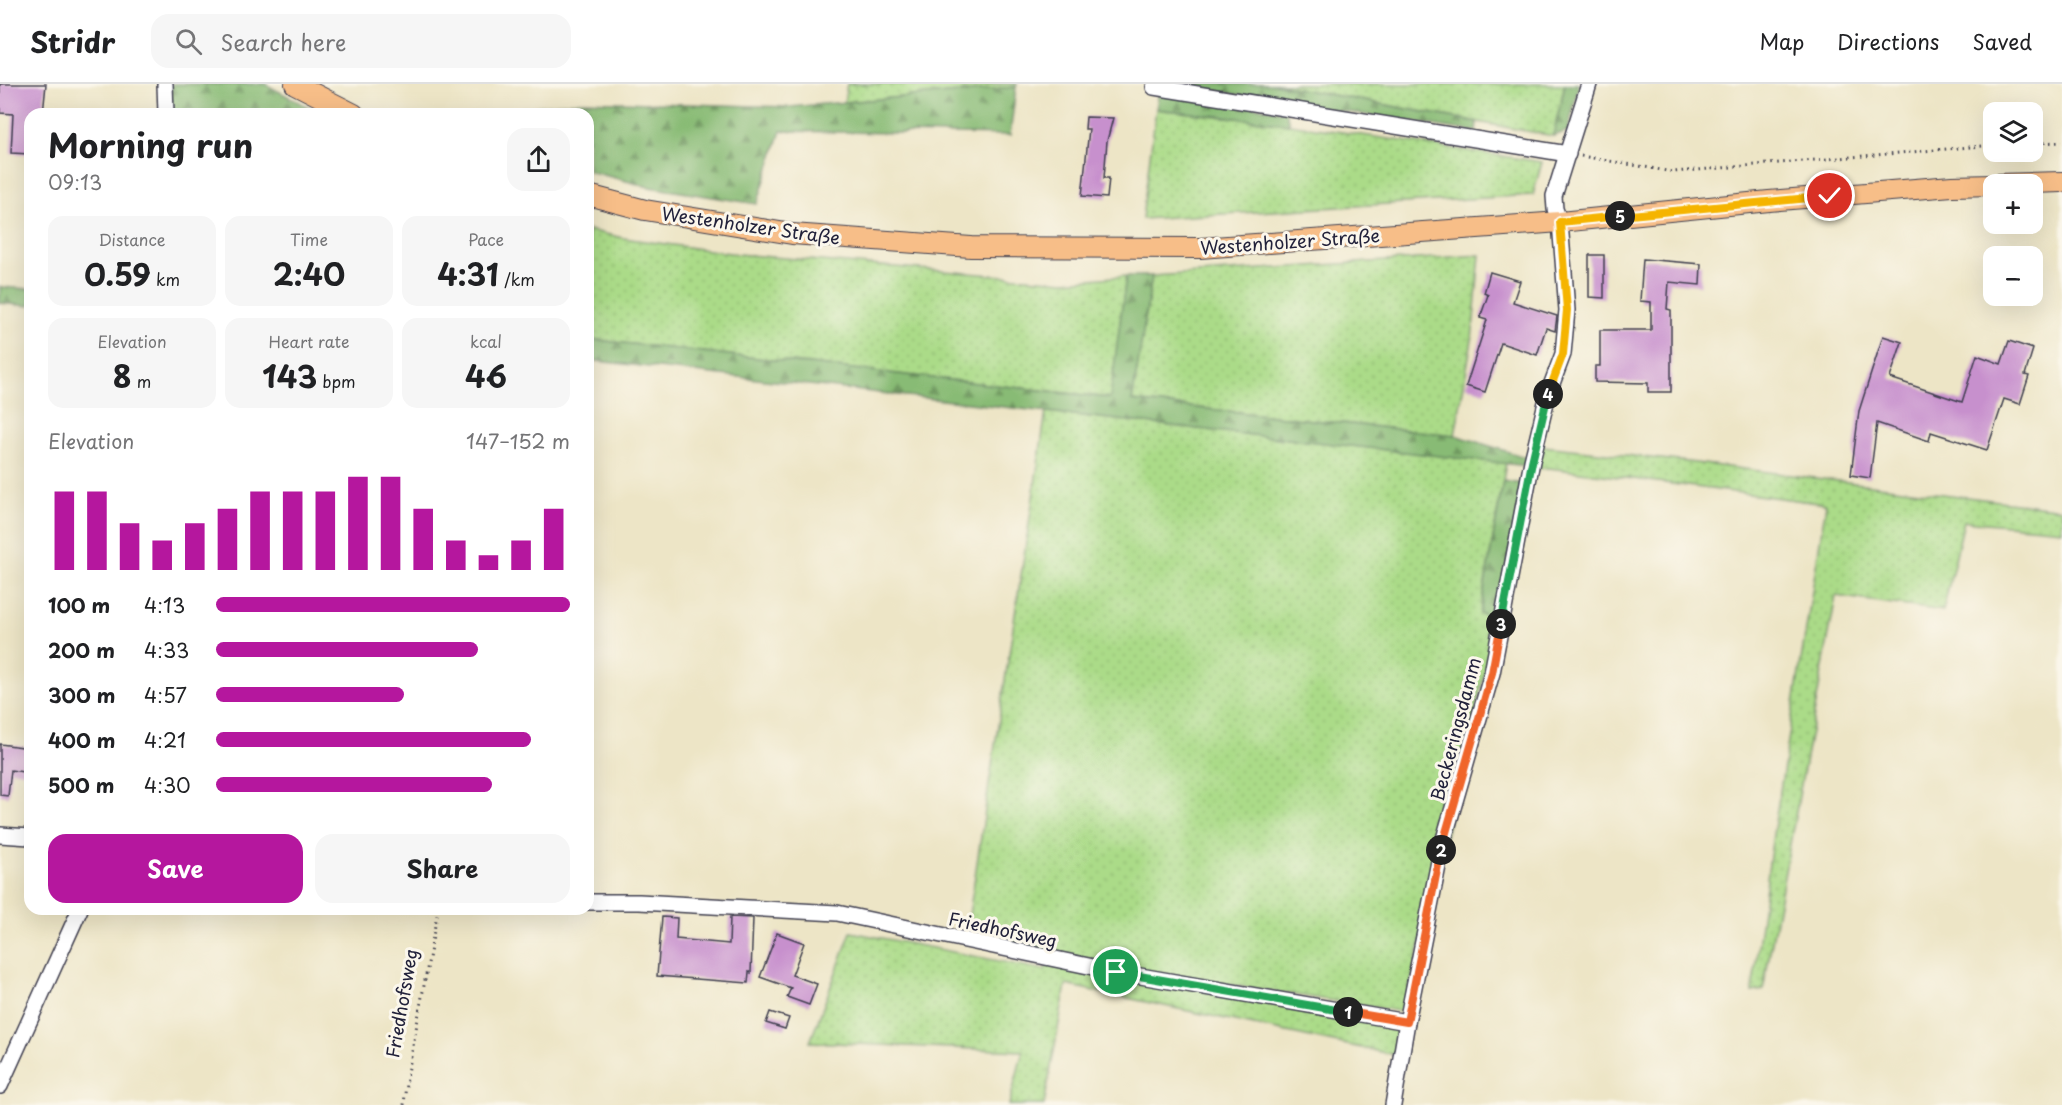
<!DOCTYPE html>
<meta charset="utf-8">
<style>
body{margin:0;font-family:"Playpen Sans",sans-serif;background:#f6f6f6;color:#202124;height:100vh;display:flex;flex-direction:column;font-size:22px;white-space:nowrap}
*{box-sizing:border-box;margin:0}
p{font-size:20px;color:#757577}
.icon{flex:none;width:33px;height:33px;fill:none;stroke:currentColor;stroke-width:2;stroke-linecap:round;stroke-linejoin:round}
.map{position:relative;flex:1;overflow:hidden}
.details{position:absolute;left:24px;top:24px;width:570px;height:807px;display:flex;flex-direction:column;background:#fff;border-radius:18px;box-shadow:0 6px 24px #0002}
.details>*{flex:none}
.buttons{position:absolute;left:1983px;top:18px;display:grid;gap:12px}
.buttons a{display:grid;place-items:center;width:60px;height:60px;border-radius:12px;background:#fff;box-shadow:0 6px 24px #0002;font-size:30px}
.pin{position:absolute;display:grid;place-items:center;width:51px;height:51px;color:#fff;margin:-26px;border:3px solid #fff;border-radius:50%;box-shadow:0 2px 6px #0007}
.km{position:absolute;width:30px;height:30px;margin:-15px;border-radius:50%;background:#222;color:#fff;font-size:16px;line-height:30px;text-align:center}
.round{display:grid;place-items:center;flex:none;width:63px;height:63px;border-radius:18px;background:#f6f6f6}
.headline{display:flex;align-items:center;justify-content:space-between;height:102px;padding:0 24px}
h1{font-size:33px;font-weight:700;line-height:45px}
.figures{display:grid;grid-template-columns:repeat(3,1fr);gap:9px;height:102px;padding:6px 24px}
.figures div{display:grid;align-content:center;border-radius:15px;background:#f6f6f6;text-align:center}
.figures b{font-size:30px;font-weight:700}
.figures small{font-size:16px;font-weight:400}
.figures p{font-size:16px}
.chart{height:168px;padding:12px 24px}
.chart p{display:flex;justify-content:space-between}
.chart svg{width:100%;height:108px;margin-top:6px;stroke:#b5179e;stroke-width:6}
.action{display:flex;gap:12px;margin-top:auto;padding:12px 24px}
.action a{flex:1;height:69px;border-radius:18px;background:#b5179e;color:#fff;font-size:24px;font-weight:700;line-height:69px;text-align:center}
.action a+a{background:#f6f6f6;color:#202124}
ul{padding:0 24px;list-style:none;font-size:20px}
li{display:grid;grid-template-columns:96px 72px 1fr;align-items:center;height:45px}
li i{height:15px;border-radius:8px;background:#b5179e}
header{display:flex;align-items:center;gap:36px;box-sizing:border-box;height:84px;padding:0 30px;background:#fff;border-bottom:2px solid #e0e0e0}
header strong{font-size:28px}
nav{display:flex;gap:33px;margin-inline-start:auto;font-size:21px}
.search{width:420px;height:54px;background:#f6f6f6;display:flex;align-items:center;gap:15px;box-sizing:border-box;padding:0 21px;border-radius:18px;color:#757577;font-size:22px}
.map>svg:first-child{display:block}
.grass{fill:url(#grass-dots);stroke:#667e62;stroke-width:1.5}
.forest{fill:url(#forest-firs);stroke:#556e58;stroke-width:1.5}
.building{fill:#c790cd}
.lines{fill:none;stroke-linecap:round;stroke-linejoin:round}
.minor-casing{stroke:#403f50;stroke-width:18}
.major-casing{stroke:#403f50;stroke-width:22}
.path{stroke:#403f50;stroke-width:3;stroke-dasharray:1.5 4.5;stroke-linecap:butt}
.minor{stroke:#fff;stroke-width:15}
.major{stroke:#f7be88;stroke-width:20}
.split-1-casing{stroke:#fff;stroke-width:12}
.split-2-casing{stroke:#fff;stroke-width:12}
.split-3-casing{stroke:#fff;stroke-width:12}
.split-4-casing{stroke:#fff;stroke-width:12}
.split-5-casing{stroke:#fff;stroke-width:12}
.split-6-casing{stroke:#fff;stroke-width:12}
.split-1{stroke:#22a559;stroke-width:8}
.split-2{stroke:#f0652b;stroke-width:8}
.split-3{stroke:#f0652b;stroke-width:8}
.split-4{stroke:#22a559;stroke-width:8}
.split-5{stroke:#f5b400;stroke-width:8}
.split-6{stroke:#f5b400;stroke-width:8}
.labels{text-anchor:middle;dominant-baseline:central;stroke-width:6;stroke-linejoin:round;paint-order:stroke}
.street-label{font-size:18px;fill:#22223b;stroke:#fbf7ec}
</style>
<header>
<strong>Stridr</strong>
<div class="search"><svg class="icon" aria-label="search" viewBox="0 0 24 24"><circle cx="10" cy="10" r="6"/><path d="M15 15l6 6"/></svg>Search here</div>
<nav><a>Map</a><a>Directions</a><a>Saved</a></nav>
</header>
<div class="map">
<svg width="2062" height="1021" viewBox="0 0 2062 1021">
<defs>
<pattern id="grass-dots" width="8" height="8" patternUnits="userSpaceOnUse" patternTransform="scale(1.5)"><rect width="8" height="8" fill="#abdb88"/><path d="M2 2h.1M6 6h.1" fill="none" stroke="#93bc76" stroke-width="1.8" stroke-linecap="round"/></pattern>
<pattern id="forest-firs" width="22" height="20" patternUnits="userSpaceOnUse" patternTransform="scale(1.5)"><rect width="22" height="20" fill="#88bb74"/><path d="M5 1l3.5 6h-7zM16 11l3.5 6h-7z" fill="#6f9860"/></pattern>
</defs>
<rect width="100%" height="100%" fill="#fbf7ec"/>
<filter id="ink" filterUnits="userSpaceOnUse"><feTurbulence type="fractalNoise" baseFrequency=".0167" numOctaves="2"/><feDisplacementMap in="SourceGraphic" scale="12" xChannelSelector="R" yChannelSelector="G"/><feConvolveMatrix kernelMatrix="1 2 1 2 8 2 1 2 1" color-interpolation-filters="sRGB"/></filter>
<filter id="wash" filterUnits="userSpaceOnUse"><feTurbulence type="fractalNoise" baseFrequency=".008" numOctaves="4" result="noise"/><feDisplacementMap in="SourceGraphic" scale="24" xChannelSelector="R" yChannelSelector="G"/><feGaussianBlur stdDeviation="1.35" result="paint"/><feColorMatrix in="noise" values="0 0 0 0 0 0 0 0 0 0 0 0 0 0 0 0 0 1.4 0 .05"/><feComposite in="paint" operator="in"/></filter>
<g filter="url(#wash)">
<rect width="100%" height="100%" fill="#ede5c6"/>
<g class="grass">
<path d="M847 0H1017L1016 3 844 18Z"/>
<path d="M1274 0H1565L1553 52Z"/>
<path d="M1156 25 1289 40 1542 78 1533 111 1142 135Z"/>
<path d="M588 146 623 154 737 170 1064 197 1126 192 1111 314 588 255Z"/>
<path d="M1480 171 1472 256 1455 351 1132 317 1152 192Z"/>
<path d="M1046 328 1506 379 1480 529 1497 535 1404 928 1118 883 966 851Z"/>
<path d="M1543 362 1688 378 2062 425V446L1964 437 1943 527 1836 512 1763 906 1752 908 1772 757 1826 420 1549 384 1537 385Z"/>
<path d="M851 848 1045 886 1047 879 1402 940 1395 971 1066 901 1044 1021H1009L1023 967 810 958Z"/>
</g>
<g class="forest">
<path d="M172 0H265L321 30H161Z"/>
<path d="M1170 0H1274L1477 38 1476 48Z"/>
<path d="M1565 0H1579L1568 47 1553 52Z"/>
<path d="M1016 3 1010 51 781 47 757 120 649 103 588 87V30H477L582 17 790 23Z"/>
<path d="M1159 7 1286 28 1289 40 1156 25Z"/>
<path d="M1126 192H1152L1132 317 1455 351 1528 374 1527 382 588 276V255L1110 314Z"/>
<path d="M0 203 30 205V222L0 219Z"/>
<path d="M1503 397 1523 400 1497 535 1480 529Z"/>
</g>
<g id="blocks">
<g class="building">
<path d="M0 0H46L43 30H30V70L11 69 13 30 0 29Z"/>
<path d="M1086 33 1113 34 1107 57 1104 94H1109L1107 114 1082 112 1089 45H1085Z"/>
<path d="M1589 171H1604V214L1589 213Z"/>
<path d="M1643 175 1701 180 1700 201 1669 198 1667 225 1671 226V308H1648V299L1595 298V282H1600V246H1651V218L1640 217Z"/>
<path d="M1490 188 1520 197 1513 218 1557 232 1555 247 1546 244 1537 271 1501 259 1485 308 1466 302 1487 236 1480 234 1488 211 1484 209Z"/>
<path d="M1883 252 1902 258 1890 294 1962 318 1977 271 2001 280 2009 257 2033 265 2025 291 2029 292 2020 320 2004 315 1987 366 1931 348 1929 357 1877 339 1870 394 1851 391 1859 327Z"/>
<path d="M0 660 30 664V689L11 686 8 712 0 711Z"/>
<path d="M662 833 677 834 676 855 729 860 730 833 753 834 751 889 749 888 748 899 657 892Z"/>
<path d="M777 849 804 859 792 891 817 900 809 921 787 913 791 904 760 893Z"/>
<path d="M770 928 789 934 785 945 766 939Z"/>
</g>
</g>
</g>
<g filter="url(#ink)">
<use href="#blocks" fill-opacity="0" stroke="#403f50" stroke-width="1.5"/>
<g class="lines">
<g class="minor-casing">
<g id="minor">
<path d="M165 0 166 30"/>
<path d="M1154 3 1568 70"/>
<path d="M0 751 30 753"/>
<path d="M588 818H639L837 829 1117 888 1407 938"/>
<path d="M0 1002 80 825"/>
<path d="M1393 1021 1407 938 1442 762 1492 589 1532 377 1548 310 1563 270 1567 226 1560 138 1555 125 1554 112 1589 0"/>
</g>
</g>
<g class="major-casing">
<g id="major">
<path d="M295 0 354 30"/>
<path d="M1996 100 2062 98"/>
<path d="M588 111 645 126 792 150 971 163 1200 164 1560 138 1769 117 1952 102 1994 101"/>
</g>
</g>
<g class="path">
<path d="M2032 59 2062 58"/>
<path d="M1581 72 1673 88 1994 61"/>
<path d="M404 1021 406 1000 438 825"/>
</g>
<use href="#minor" class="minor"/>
<use href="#major" class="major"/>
</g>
</g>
<g class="lines" filter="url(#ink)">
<g class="split-1-casing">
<path id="split-1" d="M1116 888 1348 928"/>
</g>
<g class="split-2-casing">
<path id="split-2" d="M1348 928 1407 938 1441 766"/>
</g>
<g class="split-3-casing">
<path id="split-3" d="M1441 766 1492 589 1501 540"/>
</g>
<g class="split-4-casing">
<path id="split-4" d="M1501 540 1532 378 1548 310"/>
</g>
<g class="split-5-casing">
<path id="split-5" d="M1548 310 1563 270 1567 226 1560 138 1620 132"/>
</g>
<g class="split-6-casing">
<path id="split-6" d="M1620 132 1830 112"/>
</g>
<use href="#split-1" class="split-1"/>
<use href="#split-2" class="split-2"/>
<use href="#split-3" class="split-3"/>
<use href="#split-4" class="split-4"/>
<use href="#split-5" class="split-5"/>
<use href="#split-6" class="split-6"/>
</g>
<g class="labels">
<g class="street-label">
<text transform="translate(751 141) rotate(8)">Westenholzer Straße</text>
<text transform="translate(1290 157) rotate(-4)">Westenholzer Straße</text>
<text transform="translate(1455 645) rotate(-75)">Beckeringsdamm</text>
<text transform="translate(1003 845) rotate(12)">Friedhofsweg</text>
<text transform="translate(401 919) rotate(-80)">Friedhofsweg</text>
</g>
</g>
</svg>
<div class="buttons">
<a><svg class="icon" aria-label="layers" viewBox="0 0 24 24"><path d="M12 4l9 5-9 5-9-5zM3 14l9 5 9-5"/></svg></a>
<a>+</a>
<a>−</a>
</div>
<div class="pin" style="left:1116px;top:888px;background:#1e9e55"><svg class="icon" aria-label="arrive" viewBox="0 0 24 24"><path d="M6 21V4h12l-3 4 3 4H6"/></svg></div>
<div class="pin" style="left:1830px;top:112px;background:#d93025"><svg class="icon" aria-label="check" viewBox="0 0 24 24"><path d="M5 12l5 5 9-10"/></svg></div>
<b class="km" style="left:1348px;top:928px">1</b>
<b class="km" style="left:1441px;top:766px">2</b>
<b class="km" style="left:1501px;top:540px">3</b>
<b class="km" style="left:1548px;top:310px">4</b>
<b class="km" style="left:1620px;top:132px">5</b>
<section class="details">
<div class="headline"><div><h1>Morning run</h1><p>09:13</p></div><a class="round"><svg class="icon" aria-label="share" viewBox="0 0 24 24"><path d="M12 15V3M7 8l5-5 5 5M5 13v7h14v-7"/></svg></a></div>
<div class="figures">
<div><p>Distance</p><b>0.59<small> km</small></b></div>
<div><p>Time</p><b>2:40</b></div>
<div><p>Pace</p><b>4:31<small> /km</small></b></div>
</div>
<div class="figures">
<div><p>Elevation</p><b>8<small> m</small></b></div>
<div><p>Heart rate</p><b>143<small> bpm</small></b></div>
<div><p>kcal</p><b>46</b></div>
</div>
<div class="chart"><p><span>Elevation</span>147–152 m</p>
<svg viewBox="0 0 160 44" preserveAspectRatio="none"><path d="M5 44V12M15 44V12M25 44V25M35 44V32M45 44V25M55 44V19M65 44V12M75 44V12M85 44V12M95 44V6M105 44V6M115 44V19M125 44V32M135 44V38M145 44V32M155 44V19"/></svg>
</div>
<ul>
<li><b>100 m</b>4:13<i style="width:100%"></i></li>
<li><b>200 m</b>4:33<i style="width:74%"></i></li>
<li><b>300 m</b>4:57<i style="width:53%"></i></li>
<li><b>400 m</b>4:21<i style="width:89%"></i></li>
<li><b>500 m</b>4:30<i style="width:78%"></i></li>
</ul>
<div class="action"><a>Save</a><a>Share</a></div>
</section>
</div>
